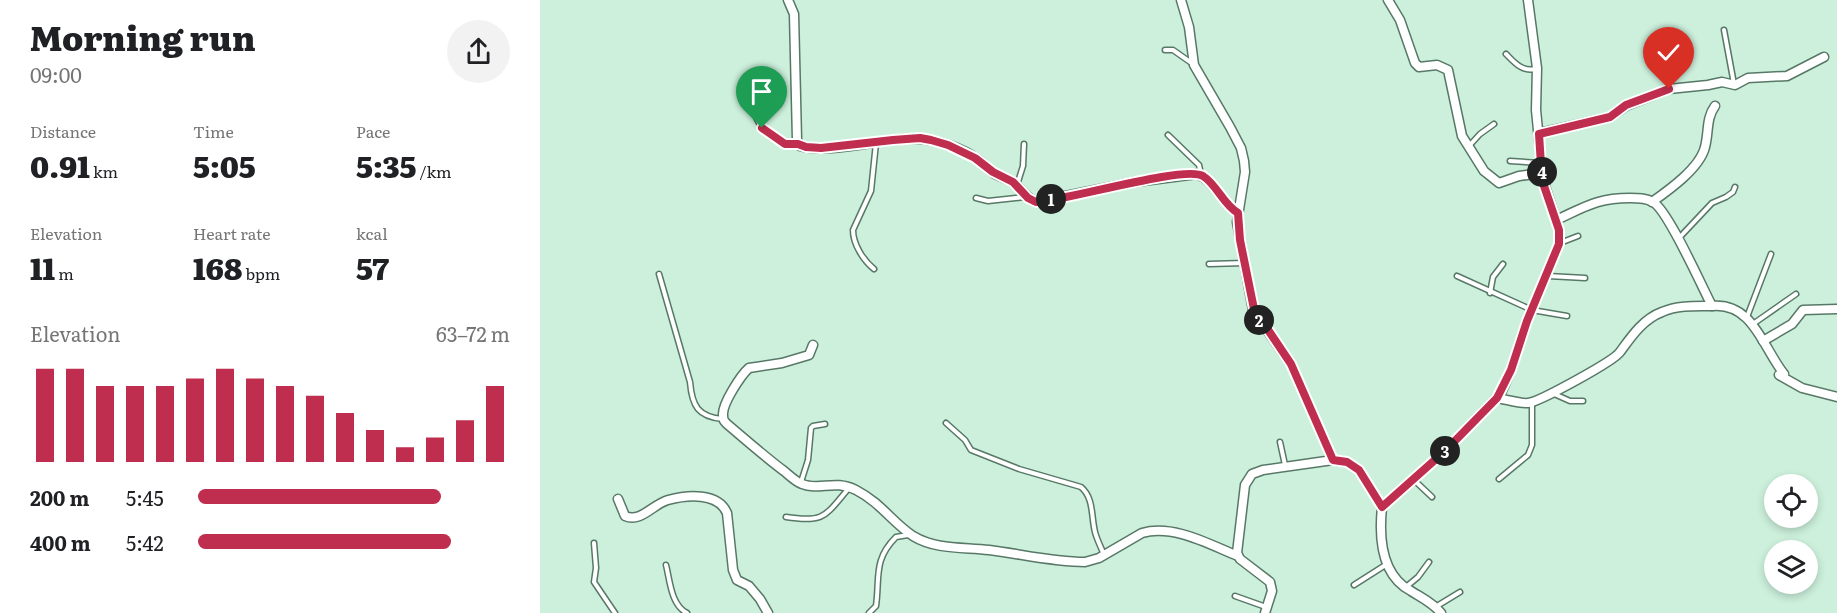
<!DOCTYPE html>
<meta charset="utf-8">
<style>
body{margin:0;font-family:Literata,serif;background:#f2f2f2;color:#202124;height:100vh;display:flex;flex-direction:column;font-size:22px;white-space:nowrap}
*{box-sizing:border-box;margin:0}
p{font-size:20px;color:#757577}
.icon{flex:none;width:33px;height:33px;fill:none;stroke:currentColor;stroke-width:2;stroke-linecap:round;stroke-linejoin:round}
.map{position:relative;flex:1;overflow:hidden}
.drawer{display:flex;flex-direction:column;background:#fff;width:540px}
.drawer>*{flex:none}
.controls{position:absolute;left:1224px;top:474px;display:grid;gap:12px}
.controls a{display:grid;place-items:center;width:54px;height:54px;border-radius:50%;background:#fff;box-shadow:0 3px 9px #0003;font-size:30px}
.pin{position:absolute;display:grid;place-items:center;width:51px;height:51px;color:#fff;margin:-62px -26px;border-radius:50% 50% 50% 0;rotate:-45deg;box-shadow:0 0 6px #0007}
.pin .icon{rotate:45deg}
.km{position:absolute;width:30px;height:30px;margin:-15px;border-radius:50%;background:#222;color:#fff;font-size:16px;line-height:30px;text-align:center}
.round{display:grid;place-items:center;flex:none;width:63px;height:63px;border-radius:32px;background:#f2f2f2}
.head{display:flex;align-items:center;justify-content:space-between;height:102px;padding:0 30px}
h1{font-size:33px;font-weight:800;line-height:45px}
.metrics{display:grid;grid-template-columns:repeat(3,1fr);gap:9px;height:102px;padding:6px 30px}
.metrics div{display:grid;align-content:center}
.metrics b{font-size:30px;font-weight:800}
.metrics small{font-size:16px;font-weight:400}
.metrics p{font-size:16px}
.chart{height:168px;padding:12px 30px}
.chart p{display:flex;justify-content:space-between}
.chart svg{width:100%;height:108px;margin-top:6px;stroke:#bf2e4e;stroke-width:6}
ul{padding:0 30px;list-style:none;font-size:20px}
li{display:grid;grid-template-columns:96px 72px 1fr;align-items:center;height:45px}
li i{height:15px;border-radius:8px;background:#bf2e4e}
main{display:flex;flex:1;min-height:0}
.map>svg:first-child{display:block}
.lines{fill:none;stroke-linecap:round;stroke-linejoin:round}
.service-casing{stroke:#587867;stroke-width:7}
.minor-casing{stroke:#587867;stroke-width:11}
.service{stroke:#fff;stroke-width:4}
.minor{stroke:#fff;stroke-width:8}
.route-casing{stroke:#fff;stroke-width:12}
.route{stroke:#bf2e4e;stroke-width:8}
</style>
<main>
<section class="drawer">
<div class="head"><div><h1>Morning run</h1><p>09:00</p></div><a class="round"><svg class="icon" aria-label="share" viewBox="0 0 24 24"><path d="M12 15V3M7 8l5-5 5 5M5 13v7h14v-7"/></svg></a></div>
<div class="metrics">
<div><p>Distance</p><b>0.91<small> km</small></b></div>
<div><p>Time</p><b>5:05</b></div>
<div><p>Pace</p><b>5:35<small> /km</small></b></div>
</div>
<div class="metrics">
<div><p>Elevation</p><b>11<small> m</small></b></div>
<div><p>Heart rate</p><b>168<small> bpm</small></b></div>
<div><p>kcal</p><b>57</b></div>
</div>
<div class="chart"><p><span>Elevation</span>63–72 m</p>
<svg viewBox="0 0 160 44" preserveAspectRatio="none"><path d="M5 44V6M15 44V6M25 44V13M35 44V13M45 44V13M55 44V10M65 44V6M75 44V10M85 44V13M95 44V17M105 44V24M115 44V31M125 44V38M135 44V34M145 44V27M155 44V13"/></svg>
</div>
<ul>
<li><b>200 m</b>5:45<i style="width:78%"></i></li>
<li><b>400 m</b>5:42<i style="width:81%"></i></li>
</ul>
</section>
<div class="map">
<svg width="1297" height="613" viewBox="0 0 1297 613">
<rect width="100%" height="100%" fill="#ccf0dc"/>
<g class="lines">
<g class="service-casing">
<g id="service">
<path d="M1184 30 1194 84"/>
<path d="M625 50H633L653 64"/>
<path d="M966 54C975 63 982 72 996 69"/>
<path d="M207 84C212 114 221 145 258 144"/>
<path d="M628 135 659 165 661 174"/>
<path d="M929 146 940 134 954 124"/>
<path d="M970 161 1000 163"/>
<path d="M477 185 483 166 484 144"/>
<path d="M436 198 448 201 485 197"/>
<path d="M1139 238 1172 203 1186 197 1193 192 1195 187"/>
<path d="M1020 243 1038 236"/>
<path d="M669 264 705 263"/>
<path d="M334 269C323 260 313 244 313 230L331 191 336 143"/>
<path d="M119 274 150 382C152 406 158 417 183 419"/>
<path d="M917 276 992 310 1027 316"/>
<path d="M1008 276 1045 278"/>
<path d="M950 293 953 277 963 264"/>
<path d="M1207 317 1231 254"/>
<path d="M1213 324 1256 294"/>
<path d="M1012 393 1030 401H1043"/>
<path d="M406 423 425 440 431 450 479 469 541 487C554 498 551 516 555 532 557 540 561 547 564 555"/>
<path d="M740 442 745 465"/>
<path d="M959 479 988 455 992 445V403"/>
<path d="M874 480 892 497"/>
<path d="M261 482 268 460 271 428 273 426 285 424"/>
<path d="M246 517C285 523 285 516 309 488"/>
<path d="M54 543 56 568 54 582 75 613"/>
<path d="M126 565C130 581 131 605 147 613"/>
<path d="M814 585 847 564"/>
<path d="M866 587 878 577 889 562"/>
<path d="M695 596 726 607"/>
<path d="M897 606 920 592"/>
<path d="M329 613 336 606C340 577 333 560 356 537L368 535"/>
</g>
</g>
<g class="minor-casing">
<g id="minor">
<path d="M248 0 254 14 257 140 260 146C293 155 345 136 380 139 398 140 422 148 437 159 443 163 448 169 455 174 460 177 466 178 471 181 481 187 484 197 496 202L595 182 657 174C675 180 682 204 698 213"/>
<path d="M641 0 649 27 654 65 690 127 701 148 704 161 705 172 697 222 713 310 751 364 793 460"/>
<path d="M848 0 860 20 875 63 879 67 897 65 908 70 922 136 944 171 959 183 979 176 1002 173"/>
<path d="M999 133 1070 117 1086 106 1129 89 1168 85 1182 82 1195 85 1208 78 1247 76 1284 57"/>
<path d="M1112 202C1129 190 1160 168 1165 147 1169 132 1166 118 1175 106"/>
<path d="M1016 220C1045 207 1057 198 1090 198 1098 198 1106 198 1113 202 1128 210 1162 287 1172 306 1213 302 1223 348 1244 374L1239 375 1262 388 1297 397"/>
<path d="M1223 341 1252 324 1263 310 1297 309"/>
<path d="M273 345 269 355 242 363 209 368C201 375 182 404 183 415 183 420 184 421 187 424 206 440 224 456 244 471 249 475 256 482 262 484 279 491 295 479 316 490 341 503 352 522 373 536 396 550 424 547 449 550 481 554 513 562 545 562L559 558 602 533C634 524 670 545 698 556"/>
<path d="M957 398C964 399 982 404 988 403 999 402 1074 361 1080 352 1091 337 1103 319 1122 312 1138 305 1156 306 1172 306"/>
<path d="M78 499 85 516C101 523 113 504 128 500 147 495 178 492 187 513L193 570 197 580 209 586 220 599 228 613"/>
<path d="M725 613 732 591 730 582 700 559 697 553 705 485 712 474 723 470 793 460 807 462 819 470 842 507"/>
<path d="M901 613C893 603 882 598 871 591 841 575 839 536 842 507L905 451 961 393 971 370 987 321 1019 244V230L1003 180 996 110 997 68 988 0"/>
</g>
</g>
<use href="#service" class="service"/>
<use href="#minor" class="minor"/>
</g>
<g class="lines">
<g class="route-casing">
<path id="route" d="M222 128 245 144H258L266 147 281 148 353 140 380 138 391 140 408 145 435 158 453 172 473 182 488 198 496 202C525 201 644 165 663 176 677 185 683 204 698 213L700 240 714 309 751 364 793 460 807 462 819 470 842 507 905 451 957 398 971 370 987 321 1019 244V230L1002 180 999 134 1070 117 1086 105 1129 89"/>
</g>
<use href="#route" class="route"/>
</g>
</svg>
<div class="controls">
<a><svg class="icon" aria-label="locate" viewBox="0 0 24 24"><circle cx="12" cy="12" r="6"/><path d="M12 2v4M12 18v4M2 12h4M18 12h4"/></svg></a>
<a><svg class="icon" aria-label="layers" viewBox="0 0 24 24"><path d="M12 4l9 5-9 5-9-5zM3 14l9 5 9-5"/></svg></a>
</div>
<div class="pin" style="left:222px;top:128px;background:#1e9e55"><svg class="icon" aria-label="arrive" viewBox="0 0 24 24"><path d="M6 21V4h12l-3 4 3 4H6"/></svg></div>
<div class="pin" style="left:1129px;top:89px;background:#d93025"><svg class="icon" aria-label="check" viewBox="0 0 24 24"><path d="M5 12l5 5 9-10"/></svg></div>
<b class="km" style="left:511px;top:199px">1</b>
<b class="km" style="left:719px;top:320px">2</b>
<b class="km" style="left:905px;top:451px">3</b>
<b class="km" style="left:1002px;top:172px">4</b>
</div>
</main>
